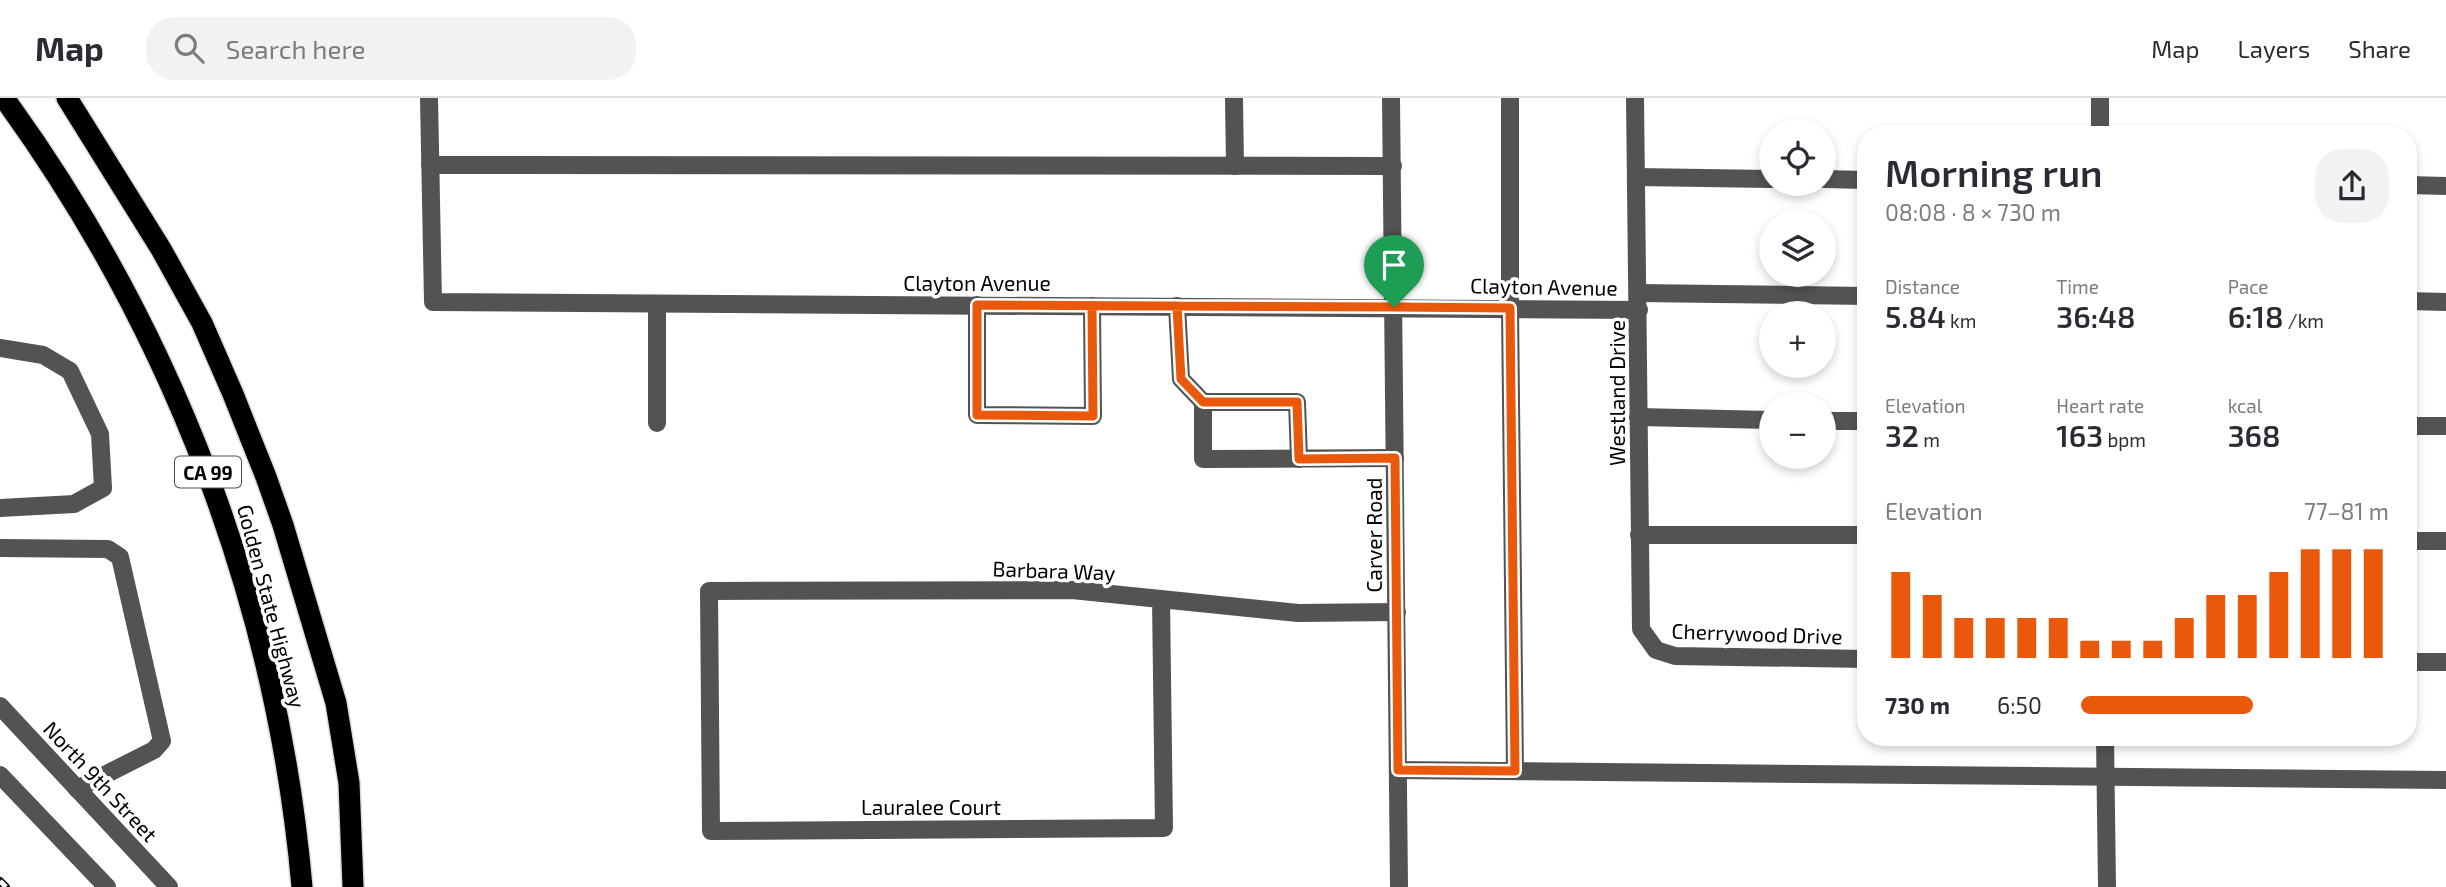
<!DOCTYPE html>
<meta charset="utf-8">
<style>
body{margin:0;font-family:"Exo 2",sans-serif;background:#f2f2f3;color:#2b2b33;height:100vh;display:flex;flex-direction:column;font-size:26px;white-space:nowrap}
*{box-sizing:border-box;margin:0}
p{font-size:23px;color:#7c7c81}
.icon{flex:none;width:38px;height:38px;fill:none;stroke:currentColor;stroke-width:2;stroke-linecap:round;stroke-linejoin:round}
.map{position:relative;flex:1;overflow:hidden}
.sheet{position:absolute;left:1857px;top:28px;width:560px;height:620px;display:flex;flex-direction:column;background:#fff;border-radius:28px;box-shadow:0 4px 10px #0003}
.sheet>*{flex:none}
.tools{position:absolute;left:1759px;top:21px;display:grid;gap:14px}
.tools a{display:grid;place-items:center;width:77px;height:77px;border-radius:50%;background:#fff;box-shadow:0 4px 10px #0003;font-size:35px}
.pin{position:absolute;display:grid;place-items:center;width:60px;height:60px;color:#fff;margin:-72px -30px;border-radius:50% 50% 50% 0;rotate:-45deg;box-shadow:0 0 7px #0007}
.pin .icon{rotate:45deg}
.round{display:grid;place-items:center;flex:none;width:74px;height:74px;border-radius:28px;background:#f2f2f3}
.overview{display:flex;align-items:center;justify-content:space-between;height:119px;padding:0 28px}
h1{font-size:38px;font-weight:600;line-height:52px}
.figures{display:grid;grid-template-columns:repeat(3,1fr);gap:10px;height:119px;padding:7px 28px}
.figures div{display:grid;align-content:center}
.figures b{font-size:30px;font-weight:600}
.figures small{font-size:19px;font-weight:400}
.figures p{font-size:19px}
.chart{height:196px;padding:14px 28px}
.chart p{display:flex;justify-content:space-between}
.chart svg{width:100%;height:126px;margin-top:7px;stroke:#ea580c;stroke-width:6}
ul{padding:0 28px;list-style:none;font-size:23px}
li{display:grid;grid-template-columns:112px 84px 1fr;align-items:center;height:52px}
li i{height:18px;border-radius:9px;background:#ea580c}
header{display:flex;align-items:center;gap:42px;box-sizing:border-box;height:98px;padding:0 35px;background:#fff;border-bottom:2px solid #e1e1e2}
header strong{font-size:33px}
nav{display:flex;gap:38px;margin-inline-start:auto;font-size:24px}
.search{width:490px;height:63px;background:#f2f2f3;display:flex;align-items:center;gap:18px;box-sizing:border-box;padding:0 24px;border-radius:28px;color:#7c7c81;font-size:26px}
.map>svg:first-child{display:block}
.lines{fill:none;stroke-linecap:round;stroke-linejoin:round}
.highway-casing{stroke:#dbdbdb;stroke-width:24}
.minor{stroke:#535353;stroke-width:18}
.highway{stroke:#000;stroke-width:21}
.rail-casing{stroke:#000;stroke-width:8}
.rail{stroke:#fff;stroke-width:5;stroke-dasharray:16;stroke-linecap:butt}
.route-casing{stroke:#fff;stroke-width:14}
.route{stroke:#ea580c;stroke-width:9}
.labels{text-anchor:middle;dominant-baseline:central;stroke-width:7;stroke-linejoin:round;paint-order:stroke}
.shield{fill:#fff;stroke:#4c4c4c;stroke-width:2}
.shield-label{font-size:19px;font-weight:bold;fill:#000}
.street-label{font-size:21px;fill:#000;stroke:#fff}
</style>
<header>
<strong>Map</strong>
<div class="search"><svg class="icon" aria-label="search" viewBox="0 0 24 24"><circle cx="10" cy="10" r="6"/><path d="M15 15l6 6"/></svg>Search here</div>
<nav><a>Map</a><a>Layers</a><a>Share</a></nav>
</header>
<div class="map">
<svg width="2446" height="789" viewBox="0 0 2446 789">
<rect width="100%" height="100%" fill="#fff"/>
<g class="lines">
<g class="highway-casing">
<g id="highway">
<path d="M4 0C172 231 277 504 302 789"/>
<path d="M67 0 161 151 202 225 233 296 266 379 283 427 336 605 349 685 353 789"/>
</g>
</g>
<g class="minor">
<path d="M429 0 433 204 1639 212"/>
<path d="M1234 0 1235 68"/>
<path d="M1391 0 1399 789"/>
<path d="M1510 0V210L1515 673"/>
<path d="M1635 0 1641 531 1656 552 1675 558 1866 561"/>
<path d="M2100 0V37"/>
<path d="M430 67 1393 68"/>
<path d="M1636 79 1771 81"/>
<path d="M1824 81 1866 82"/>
<path d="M2408 87 2446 88"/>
<path d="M1638 195 1866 198"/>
<path d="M2408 203 2446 204"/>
<path d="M657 206V325"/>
<path d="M977 207V317L1093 318 1092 208"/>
<path d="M1177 208 1181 281 1203 304V361L1395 360"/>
<path d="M0 250 43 257 70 273 100 336 103 390 74 406 0 410"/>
<path d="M1203 304H1297L1299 361"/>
<path d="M1638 319 1771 322"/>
<path d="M1824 323H1866"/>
<path d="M2408 328H2446"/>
<path d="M1639 437H1866"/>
<path d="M2408 443H2446"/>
<path d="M0 450 108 451 120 459 162 643 154 652 77 691"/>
<path d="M1161 502 1164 730 711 733 709 493 1072 492 1298 515 1397 514"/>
<path d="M2408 564H2446"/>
<path d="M0 608 169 789"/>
<path d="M2105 639 2107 789"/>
<path d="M1398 672 2446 682"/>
<path d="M0 677 107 789"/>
</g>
<use href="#highway" class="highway"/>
<g class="rail-casing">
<path id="rail" d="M0 783 6 789"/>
</g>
<use href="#rail" class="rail"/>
</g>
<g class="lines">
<g class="route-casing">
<path id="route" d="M1394 209C1255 209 1116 208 977 207V317L1093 318 1092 208H1177L1181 281 1203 304H1297L1299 361 1395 360 1398 672 1515 673 1510 210 1394 209"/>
</g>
<use href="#route" class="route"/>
</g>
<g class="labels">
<rect class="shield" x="175" y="358.5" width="66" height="31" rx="5"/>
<g class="shield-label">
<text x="208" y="374">CA 99</text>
</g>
<g class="street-label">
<text x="977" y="184">Clayton Avenue</text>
<text transform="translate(1544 188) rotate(1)">Clayton Avenue</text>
<text transform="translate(1616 295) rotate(-90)">Westland Drive</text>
<text transform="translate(1373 437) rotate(-90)">Carver Road</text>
<text transform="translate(1054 472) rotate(2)">Barbara Way</text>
<text transform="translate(272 508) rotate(75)">Golden State Highway</text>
<text transform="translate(1757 535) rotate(2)">Cherrywood Drive</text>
<text transform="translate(101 683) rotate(47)">North 9th Street</text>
<text x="931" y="708">Lauralee Court</text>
</g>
</g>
</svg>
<div class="tools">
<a><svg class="icon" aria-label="locate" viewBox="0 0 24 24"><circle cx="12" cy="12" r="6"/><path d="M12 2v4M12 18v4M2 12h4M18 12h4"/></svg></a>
<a><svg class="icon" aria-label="layers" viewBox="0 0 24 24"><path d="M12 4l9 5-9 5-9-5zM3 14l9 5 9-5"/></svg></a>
<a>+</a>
<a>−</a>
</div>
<div class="pin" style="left:1394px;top:209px;background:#1e9e55"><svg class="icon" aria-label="arrive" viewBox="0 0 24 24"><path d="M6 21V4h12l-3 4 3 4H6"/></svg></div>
<section class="sheet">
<div class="overview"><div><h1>Morning run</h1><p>08:08 · 8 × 730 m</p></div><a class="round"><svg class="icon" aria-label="share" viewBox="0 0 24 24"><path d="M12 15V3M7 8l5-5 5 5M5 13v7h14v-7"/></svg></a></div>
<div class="figures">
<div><p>Distance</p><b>5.84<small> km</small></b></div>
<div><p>Time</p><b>36:48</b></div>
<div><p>Pace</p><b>6:18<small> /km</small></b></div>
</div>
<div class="figures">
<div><p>Elevation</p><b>32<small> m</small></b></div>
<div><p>Heart rate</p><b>163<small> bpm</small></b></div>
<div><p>kcal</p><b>368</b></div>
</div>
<div class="chart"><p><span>Elevation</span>77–81 m</p>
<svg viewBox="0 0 160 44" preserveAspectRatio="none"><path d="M5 44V14M15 44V22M25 44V30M35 44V30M45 44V30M55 44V30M65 44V38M75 44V38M85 44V38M95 44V30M105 44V22M115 44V22M125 44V14M135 44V6M145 44V6M155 44V6"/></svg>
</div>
<ul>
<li><b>730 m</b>6:50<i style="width:56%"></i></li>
</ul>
</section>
</div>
